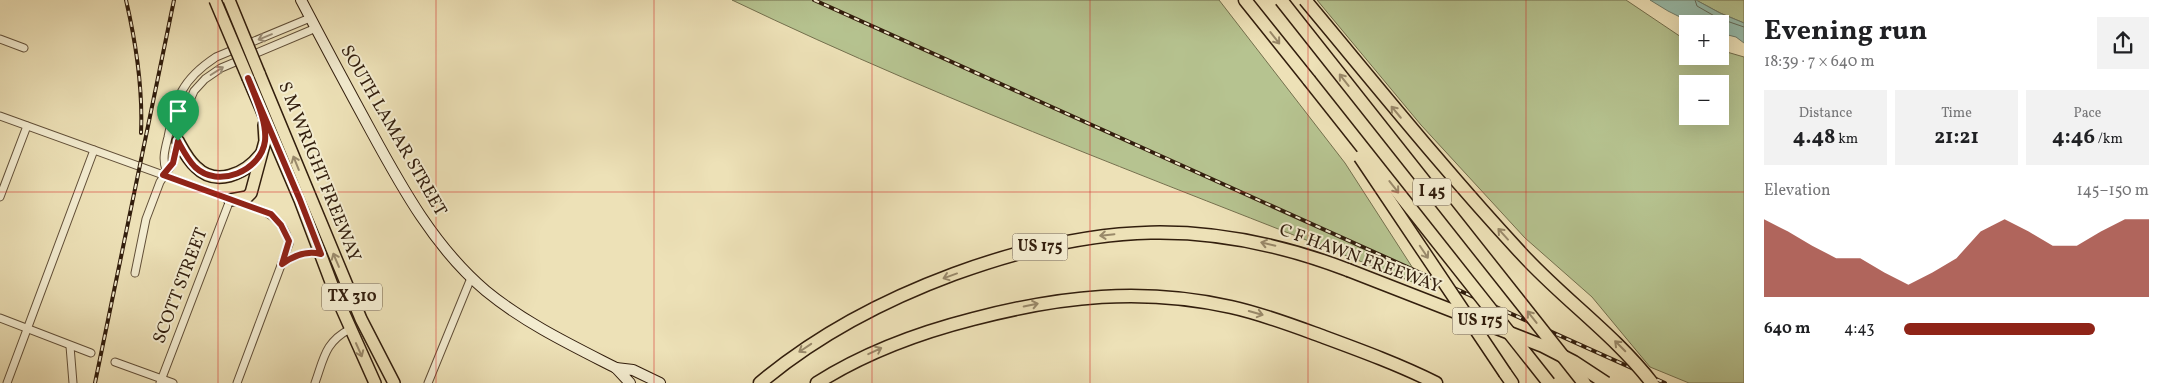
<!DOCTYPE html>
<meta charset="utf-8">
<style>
body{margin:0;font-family:Vollkorn,serif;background:#f2f2f2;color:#202124;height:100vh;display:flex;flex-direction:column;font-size:19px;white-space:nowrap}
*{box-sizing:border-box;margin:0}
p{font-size:16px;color:#757577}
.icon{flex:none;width:28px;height:28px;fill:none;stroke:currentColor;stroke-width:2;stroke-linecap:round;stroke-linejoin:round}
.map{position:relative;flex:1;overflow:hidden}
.sheet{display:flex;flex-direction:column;background:#fff;width:425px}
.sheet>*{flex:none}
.tools{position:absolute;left:1679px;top:15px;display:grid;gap:10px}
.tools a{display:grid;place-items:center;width:50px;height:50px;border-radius:0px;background:#fff;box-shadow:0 5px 20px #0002;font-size:25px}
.pin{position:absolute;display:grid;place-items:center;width:42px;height:42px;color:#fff;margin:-51px -21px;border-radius:50% 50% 50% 0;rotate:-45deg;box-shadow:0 0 5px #0007}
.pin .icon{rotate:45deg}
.round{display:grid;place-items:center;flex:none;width:52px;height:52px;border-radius:0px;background:#f2f2f2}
.overview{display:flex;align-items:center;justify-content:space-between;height:85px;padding:0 20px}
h1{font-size:28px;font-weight:700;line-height:38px}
.figures{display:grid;grid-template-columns:repeat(3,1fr);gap:8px;height:85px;padding:5px 20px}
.figures div{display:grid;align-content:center;border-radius:0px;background:#f2f2f2;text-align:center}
.figures b{font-size:21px;font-weight:700}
.figures small{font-size:14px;font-weight:400}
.figures p{font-size:14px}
.chart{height:140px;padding:10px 20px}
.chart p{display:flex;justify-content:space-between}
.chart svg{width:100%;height:90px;margin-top:5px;fill:#8f2418;opacity:.7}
ul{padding:0 20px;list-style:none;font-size:16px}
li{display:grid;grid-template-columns:80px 60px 1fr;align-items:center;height:38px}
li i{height:12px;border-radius:6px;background:#8f2418}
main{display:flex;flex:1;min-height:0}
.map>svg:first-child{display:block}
.green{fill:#b6c390;stroke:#74704e;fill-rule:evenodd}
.water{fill:#99bead;stroke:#707e6d}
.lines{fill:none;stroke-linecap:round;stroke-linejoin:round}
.shore{stroke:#666e5d;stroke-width:1}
.street-casing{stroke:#614f38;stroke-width:9}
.secondary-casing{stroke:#321e0d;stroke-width:12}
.primary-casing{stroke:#321e0d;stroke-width:14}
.highway-casing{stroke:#321e0d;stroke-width:15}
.street{stroke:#f3ecd0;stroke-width:7}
.secondary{stroke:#f3ecd0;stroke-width:10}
.primary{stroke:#ede1b7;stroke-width:11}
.highway{stroke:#ede1b7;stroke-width:12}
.rail-casing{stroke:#321e0d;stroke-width:4}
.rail{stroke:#f3ecd0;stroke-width:2;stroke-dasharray:5.5;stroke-linecap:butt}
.primary-bridge-casing{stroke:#321e0d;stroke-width:14;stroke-linecap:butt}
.highway-bridge-casing{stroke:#321e0d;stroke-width:15;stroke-linecap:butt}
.primary-bridge{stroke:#ede1b7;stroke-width:11}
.highway-bridge{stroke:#ede1b7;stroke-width:12}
.oneway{stroke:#9c8f78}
.oneway2{stroke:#99896a}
.route-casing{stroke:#fff;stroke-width:10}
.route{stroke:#8f2418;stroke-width:6}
.grid{fill:none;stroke:#d62828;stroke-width:1;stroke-opacity:0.55}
.labels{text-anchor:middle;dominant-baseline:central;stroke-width:4;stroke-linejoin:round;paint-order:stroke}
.shield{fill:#f3ecd0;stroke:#6c5c48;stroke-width:1}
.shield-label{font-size:16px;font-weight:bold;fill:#321e0d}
.street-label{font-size:18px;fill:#321e0d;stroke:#f3ecd0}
</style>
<main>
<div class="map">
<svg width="1744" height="383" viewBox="0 0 1744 383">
<rect width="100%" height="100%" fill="#ede1b7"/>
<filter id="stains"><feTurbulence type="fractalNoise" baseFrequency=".004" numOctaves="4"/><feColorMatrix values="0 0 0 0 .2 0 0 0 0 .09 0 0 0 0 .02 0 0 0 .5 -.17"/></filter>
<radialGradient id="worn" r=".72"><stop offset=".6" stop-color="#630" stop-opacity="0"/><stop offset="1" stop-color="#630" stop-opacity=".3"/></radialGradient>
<g class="green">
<path d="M732 0H1219L1345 163 1425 287C1193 194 957 108 732 0Z"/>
<path d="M1317 0H1626L1687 41 1688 56H1720V50L1744 57V383H1689L1650 367 1592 297 1525 238 1421 125ZM1688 84H1720V116H1688Z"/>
<path d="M1696 0H1744V23L1720 13Z"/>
</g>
<path class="water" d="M1650 0H1696L1720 13 1744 23V43L1736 37 1720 33V24H1694L1668 11Z"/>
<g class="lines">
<path class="shore" d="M1695 0 1697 6 1718 18 1744 27"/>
<g class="street-casing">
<g id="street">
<path d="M0 39 24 48"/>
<path d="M0 116 263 211C276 217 287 229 289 244L237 383"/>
<path d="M166 170C162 159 165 149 168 137 176 98 181 80 216 57L310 18"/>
<path d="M0 197 27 126"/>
<path d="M282 264C293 256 307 250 320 254"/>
<path d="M135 273 146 219 160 182 173 163 182 119 194 91 205 79 221 68 316 28"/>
<path d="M0 318 91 353"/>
<path d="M70 346 73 383"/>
<path d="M115 362 173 383"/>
<path d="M7 383 94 150"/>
<path d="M160 383 230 200"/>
<path d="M315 383C324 358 325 342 350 329"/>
<path d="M428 383 471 278"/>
</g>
</g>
<g class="secondary-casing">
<g id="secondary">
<path d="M301 0C324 44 347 87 371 131 402 188 435 248 486 291 525 323 571 345 616 368"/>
<path d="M630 383 616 368 633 370 660 383"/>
</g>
</g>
<g class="primary-casing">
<g id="primary">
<path d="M259 73 361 319 394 383"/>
<path d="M248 78 300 200 337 298 375 383"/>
<path d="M178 141C183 150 188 160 196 167 216 187 245 174 260 155"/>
<path d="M230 200 247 197 251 193 265 141 264 125"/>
</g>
</g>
<g class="highway-casing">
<g id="highway">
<path d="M1245 0 1309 80"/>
<path d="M1505 373 1512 383"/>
<path d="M760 383C817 335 884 300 954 274 1094 223 1207 216 1348 270"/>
<path d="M817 383C866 352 918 333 973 319 1061 296 1142 287 1231 307 1263 314 1294 326 1324 337 1362 351 1400 365 1436 383"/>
</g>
</g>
<use href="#street" class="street"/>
<use href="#secondary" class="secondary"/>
<use href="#primary" class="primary"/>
<use href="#highway" class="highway"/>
<g class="rail-casing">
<g id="rail">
<path d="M126 0C136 43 143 88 141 133"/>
<path d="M814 0 1665 383"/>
<path d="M95 383 174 0"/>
</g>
</g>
<use href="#rail" class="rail"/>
<g class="primary-bridge-casing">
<g id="primary-bridge">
<path d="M215 0 248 78"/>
<path d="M229 0 259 73"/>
</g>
</g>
<g class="highway-bridge-casing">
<g id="highway-bridge">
<path d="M1281 0 1584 383"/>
<path d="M1305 0C1376 85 1445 171 1521 253 1563 299 1614 334 1652 383"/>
<path d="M1309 80 1549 383"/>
<path d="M1360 157 1505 373"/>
<path d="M1348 270 1543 346 1574 362 1606 383"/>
</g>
</g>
<use href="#primary-bridge" class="primary-bridge"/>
<use href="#highway-bridge" class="highway-bridge"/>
</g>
<defs><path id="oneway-shaft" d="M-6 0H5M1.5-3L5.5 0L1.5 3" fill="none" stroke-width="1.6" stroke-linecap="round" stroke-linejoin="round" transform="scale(1.25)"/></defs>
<g class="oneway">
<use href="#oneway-shaft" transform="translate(265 37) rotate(158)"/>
<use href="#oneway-shaft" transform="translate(217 71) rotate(-32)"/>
</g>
<g class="oneway2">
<use href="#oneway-shaft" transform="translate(1275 38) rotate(52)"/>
<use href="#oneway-shaft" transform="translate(1344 80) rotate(-128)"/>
<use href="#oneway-shaft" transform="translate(1396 112) rotate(-130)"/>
<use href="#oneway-shaft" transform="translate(296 163) rotate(-112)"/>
<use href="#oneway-shaft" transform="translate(1394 187) rotate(52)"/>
<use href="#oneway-shaft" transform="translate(1503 234) rotate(-132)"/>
<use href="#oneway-shaft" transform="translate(1107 235) rotate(174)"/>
<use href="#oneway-shaft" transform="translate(1268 244) rotate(-167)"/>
<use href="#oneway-shaft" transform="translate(1424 252) rotate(56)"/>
<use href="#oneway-shaft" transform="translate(336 260) rotate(-113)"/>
<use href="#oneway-shaft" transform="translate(950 276) rotate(160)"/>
<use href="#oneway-shaft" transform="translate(1031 305) rotate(-12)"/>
<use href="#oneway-shaft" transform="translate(1256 313) rotate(16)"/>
<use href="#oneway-shaft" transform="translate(1532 317) rotate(-128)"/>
<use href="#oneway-shaft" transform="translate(1620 346) rotate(-135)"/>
<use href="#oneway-shaft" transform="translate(805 348) rotate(146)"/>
<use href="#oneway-shaft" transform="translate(359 350) rotate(66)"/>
<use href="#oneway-shaft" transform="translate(875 351) rotate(-25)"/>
</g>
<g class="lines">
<g class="route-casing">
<path id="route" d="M248 78 300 200 321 254C307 250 293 256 282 264L289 241 281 225 271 214 163 175 173 163 178 141C183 150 188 160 195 167 218 189 261 171 265 141 267 121 255 97 248 78Z"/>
</g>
<use href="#route" class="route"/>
</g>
<path class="grid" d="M218 0V383M436 0V383M654 0V383M872 0V383M1090 0V383M1308 0V383M1526 0V383M0 192H1744"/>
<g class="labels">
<g class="shield">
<rect x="1413" y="178.5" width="38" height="27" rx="4"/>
<rect x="1012.5" y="233.5" width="55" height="27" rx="4"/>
<rect x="322" y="283.5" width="60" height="27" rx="4"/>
<rect x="1452.5" y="307.5" width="55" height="27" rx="4"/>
</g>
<g class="shield-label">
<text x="1432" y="192">I 45</text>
<text x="1040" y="247">US 175</text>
<text x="352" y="297">TX 310</text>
<text x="1480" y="321">US 175</text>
</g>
<g class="street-label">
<text transform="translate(393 131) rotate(60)">SOUTH LAMAR STREET</text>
<text transform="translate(319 172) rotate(68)">S M WRIGHT FREEWAY</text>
<text transform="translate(1360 259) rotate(20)">C F HAWN FREEWAY</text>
<text transform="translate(181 286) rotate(-69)">SCOTT STREET</text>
</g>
</g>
<rect width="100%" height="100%" filter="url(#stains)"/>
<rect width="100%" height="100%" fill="url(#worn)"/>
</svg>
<div class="tools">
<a>+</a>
<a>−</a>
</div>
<div class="pin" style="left:178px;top:141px;background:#1e9e55"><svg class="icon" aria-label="arrive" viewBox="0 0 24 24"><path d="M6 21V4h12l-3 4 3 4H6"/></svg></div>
</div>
<section class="sheet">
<div class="overview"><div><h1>Evening run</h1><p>18:39 · 7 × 640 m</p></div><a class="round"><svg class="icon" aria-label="share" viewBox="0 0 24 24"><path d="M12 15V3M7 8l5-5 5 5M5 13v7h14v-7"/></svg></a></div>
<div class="figures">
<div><p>Distance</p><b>4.48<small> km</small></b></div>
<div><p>Time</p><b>21:21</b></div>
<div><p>Pace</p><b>4:46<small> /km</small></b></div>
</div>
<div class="chart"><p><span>Elevation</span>145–150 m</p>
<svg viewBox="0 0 160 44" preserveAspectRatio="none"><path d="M0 44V6L10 12L20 19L30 25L40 25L50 32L60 38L70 32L80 25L90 12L100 6L110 12L120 19L130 19L140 12L150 6L160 6V44z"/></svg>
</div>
<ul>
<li><b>640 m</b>4:43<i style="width:78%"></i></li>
</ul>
</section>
</main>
